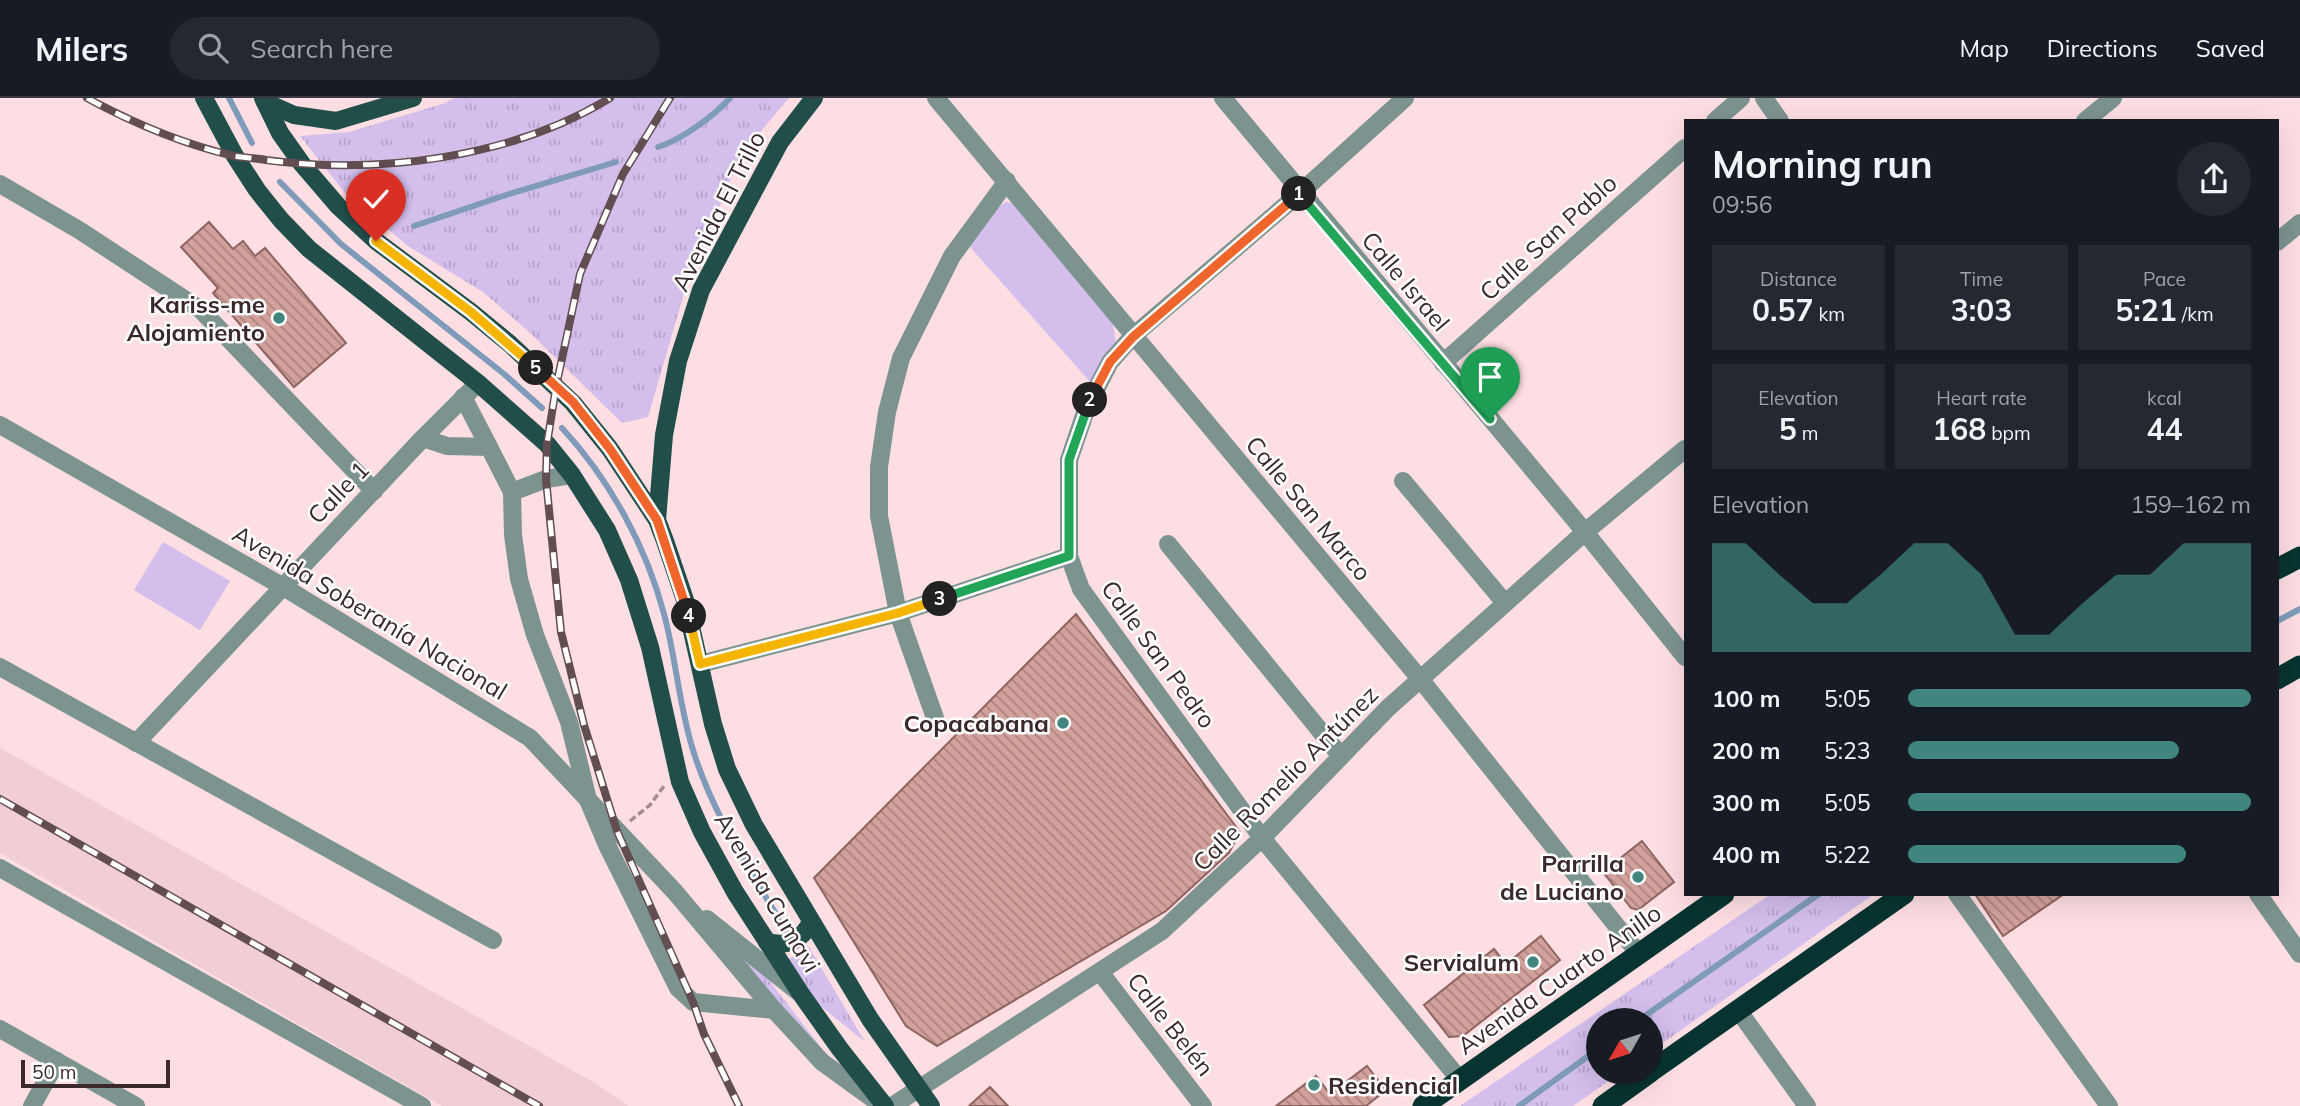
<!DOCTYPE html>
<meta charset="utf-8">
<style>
body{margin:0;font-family:Mulish,sans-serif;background:#242831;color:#f1f3f6;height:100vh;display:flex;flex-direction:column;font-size:26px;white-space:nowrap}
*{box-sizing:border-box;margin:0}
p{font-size:23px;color:#9ea1a6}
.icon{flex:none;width:38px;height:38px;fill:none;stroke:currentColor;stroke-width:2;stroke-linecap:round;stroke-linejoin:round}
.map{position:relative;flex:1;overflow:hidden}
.panel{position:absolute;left:1684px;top:21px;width:595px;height:777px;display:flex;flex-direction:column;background:#171b24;border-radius:0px;box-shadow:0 7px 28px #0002}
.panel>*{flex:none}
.needle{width:46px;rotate:231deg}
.tools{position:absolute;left:1586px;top:910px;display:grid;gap:14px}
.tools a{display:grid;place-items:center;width:77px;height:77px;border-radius:50%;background:#171b24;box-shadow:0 7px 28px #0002;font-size:35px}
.scale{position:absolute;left:21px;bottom:18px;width:149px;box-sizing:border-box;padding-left:7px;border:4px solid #3b282b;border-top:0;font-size:19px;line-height:24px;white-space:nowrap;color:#3b282b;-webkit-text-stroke:5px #fff;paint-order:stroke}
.pin{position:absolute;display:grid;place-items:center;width:60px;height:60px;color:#fff;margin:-72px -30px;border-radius:50% 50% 50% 0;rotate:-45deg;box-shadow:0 0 7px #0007}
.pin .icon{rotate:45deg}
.km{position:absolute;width:35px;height:35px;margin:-18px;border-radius:50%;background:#222;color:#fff;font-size:19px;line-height:35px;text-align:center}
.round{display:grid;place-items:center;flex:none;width:74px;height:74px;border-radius:37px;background:#242831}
.overview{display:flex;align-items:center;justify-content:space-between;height:119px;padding:0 28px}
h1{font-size:38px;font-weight:700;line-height:52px}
.stats{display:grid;grid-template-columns:repeat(3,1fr);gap:10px;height:119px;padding:7px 28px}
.stats div{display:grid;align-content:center;border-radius:0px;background:#242831;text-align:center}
.stats b{font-size:30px;font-weight:700}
.stats small{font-size:19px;font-weight:400}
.stats p{font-size:19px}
.chart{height:196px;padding:14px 28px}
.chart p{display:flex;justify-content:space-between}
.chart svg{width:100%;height:126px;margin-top:7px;fill:#40867f;opacity:.7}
ul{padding:0 28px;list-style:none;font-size:23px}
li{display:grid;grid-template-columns:112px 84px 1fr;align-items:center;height:52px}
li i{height:18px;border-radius:9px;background:#40867f}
header{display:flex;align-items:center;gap:42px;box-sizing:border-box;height:98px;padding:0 35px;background:#171b24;border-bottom:2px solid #363941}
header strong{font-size:33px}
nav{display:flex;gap:38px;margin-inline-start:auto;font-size:24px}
.search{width:490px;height:63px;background:#242831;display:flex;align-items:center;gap:18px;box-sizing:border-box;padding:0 24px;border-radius:38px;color:#9ea1a6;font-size:26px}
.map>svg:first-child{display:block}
.built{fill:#f1ced4}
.grass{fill:url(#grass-tufts)}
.green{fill:#d3beec}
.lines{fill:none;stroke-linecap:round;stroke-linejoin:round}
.stream{stroke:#809bba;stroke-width:6}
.building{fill:url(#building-back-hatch);stroke:#8f635e;stroke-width:2}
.path{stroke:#a48b8f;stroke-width:3.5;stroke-dasharray:7 3.5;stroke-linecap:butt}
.minor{stroke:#7c938f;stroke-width:18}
.major{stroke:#214e49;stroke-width:18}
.highway{stroke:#073430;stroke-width:21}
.rail-casing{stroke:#624d50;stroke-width:8}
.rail{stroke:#fff;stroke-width:5;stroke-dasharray:16;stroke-linecap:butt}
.split-1-casing{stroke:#fff;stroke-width:14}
.split-2-casing{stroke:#fff;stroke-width:14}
.split-3-casing{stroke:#fff;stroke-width:14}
.split-4-casing{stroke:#fff;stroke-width:14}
.split-5-casing{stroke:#fff;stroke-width:14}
.split-6-casing{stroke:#fff;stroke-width:14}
.split-1{stroke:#22a559;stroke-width:9}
.split-2{stroke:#f0652b;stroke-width:9}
.split-3{stroke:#22a559;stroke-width:9}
.split-4{stroke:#f5b400;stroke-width:9}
.split-5{stroke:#f0652b;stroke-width:9}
.split-6{stroke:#f5b400;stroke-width:9}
.poi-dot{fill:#40867f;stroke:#fff;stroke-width:2.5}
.labels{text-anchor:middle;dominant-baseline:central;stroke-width:5;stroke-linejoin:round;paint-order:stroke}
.street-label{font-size:24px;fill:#3b282b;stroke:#fff}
.poi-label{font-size:24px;font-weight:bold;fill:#3b282b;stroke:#fff;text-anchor:end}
</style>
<header>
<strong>Milers</strong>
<div class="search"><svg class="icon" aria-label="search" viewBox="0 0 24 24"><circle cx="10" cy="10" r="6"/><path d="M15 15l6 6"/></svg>Search here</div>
<nav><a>Map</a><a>Directions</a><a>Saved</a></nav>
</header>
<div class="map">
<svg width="2300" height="1008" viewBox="0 0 2300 1008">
<defs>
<pattern id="grass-tufts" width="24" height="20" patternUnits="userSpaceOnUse" patternTransform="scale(1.75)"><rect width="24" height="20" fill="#d3beec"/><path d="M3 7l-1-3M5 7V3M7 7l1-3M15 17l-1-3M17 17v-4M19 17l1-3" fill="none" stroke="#b6a3cb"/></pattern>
<pattern id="building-back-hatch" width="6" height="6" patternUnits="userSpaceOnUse" patternTransform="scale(1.75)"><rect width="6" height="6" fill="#d2a19c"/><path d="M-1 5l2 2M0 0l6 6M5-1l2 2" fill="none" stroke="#ac837f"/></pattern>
</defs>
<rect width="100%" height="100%" fill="#fddee3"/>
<path class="built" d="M0 650 593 984 629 1008H442L0 755Z"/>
<g class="grass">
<path d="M454 0H789L741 57 685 192 648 319 622 325 528 233 483 194 408 148 346 96 300 38 349 34 445 5Z"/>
<path d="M1771 796H1874L1650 954V922H1598V975H1620L1573 1008H1460Z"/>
<path d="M719 839 762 873 826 956Z"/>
<path d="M809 849 865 944 817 905 787 862Z"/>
</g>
<g class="green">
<path d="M1006 104 1012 105 1113 226 1116 245 1091 285 970 149 995 111Z"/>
<path d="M163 444 230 483 200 532 134 492Z"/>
</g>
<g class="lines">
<g class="stream">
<path d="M229 0 252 45"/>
<path d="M658 49C681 42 714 18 730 0"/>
<path d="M280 84 341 146 504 276 542 310"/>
<path d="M414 128 506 97 616 64"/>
<path d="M562 330C610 382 646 448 664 516 676 560 679 608 693 652 713 718 754 777 788 837"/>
<path d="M2277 523 2300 511"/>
<path d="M1639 922 1819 796"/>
<path d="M1519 1008 1598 951"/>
</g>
</g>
<g class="building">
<path d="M209 124 233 151 243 143 255 158 265 150 346 245 294 289 213 195 218 190 181 149Z"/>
<path d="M1076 516 1240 734 1229 755 1166 813 937 948 906 928 814 780Z"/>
<path d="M1642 743 1674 784 1638 812 1631 810 1603 774Z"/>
<path d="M1975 796H2064L2003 838Z"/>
<path d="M1541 838 1560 862 1463 938 1449 939 1424 907 1494 851 1506 866Z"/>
<path d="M1367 968 1386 992 1366 1008H1276L1316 978 1330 996Z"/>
<path d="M990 989 1008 1008H969Z"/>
</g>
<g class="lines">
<path class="path" d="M630 723 650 707 664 688"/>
<g class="minor">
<path d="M936 0 1421 582 1639 856"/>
<path d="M1223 0 1585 434 1685 559"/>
<path d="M1405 0 1300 95 1133 238 1110 264 1087 309 1069 362V458L1081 491 1262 740 1460 982"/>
<path d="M1764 0 1780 23"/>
<path d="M1715 23 1741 0"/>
<path d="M2085 23 2113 0"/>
<path d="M0 86 79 132 201 212 374 393"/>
<path d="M2277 144 2300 125"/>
<path d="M1443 265 1685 50"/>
<path d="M463 299 489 349"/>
<path d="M0 327 282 488 530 640 675 794 774 912 822 964 880 1006"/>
<path d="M423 340 447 348 489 349 512 394 546 381 572 377"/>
<path d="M1403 383 1505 505"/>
<path d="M512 394 513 437 519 481 535 537 569 624 588 702 607 747 678 890 693 904 774 912"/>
<path d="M1168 446 1340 657"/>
<path d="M700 566 898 515 1069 458"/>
<path d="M0 569 493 842"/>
<path d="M935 620 898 515 879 418V369L887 314 901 260 952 158 1007 83"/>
<path d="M136 645 423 340 478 285"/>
<path d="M0 770 422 1008"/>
<path d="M1957 796 2109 1008"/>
<path d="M2258 796 2300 856"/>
<path d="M707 821 797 893"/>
<path d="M1100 874 1203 1008"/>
<path d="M1738 912 1807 1008"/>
<path d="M0 931 136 1008"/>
<path d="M32 1008 57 963"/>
<path d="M892 1008 1162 833 1262 740 1388 610 1585 434 1685 351"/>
</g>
<g class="major">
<path d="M204 0 235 58 257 92 281 122 309 151 478 285 547 346 572 377 607 432 629 482 650 549 680 684 702 734 735 794 801 896 840 951 885 1008"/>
<path d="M263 0 280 35 302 66 338 108 376 143 471 214 510 246 573 305 610 351 657 422 665 443 685 502 713 626 727 671 754 727 870 921 931 1008"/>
<path d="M265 4 294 17 336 23 413 0"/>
<path d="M657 422 664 337 678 263 701 192 780 44 814 0"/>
<path d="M767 844C788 849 801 843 811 824"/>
</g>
<g class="highway">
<path d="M2277 471 2300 459"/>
<path d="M2277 581 2300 568"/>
<path d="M1650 974 1904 796"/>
<path d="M1423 1008 1724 796"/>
<path d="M1603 1008 1649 975"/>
</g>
<g class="rail-casing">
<g id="rail">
<path d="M87 0C133 25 183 46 234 58 245 60 256 60 266 62 378 77 512 60 610 0"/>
<path d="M670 0 623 76 580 176 556 289 547 346 546 381 561 534 584 627 617 733 693 904 704 936 739 1008"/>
<path d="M0 701 539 1008"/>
</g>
</g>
<use href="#rail" class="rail"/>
</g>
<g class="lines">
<g class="split-1-casing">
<path id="split-1" d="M1299 96 1490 321"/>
</g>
<g class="split-2-casing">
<path id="split-2" d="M1090 302 1110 264 1133 239 1299 96"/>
</g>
<g class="split-3-casing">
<path id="split-3" d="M940 501 1069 458V362L1090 302"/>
</g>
<g class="split-4-casing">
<path id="split-4" d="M689 518 700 566 898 515 940 501"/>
</g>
<g class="split-5-casing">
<path id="split-5" d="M536 270 573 304 610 351 657 422 689 518"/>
</g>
<g class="split-6-casing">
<path id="split-6" d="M376 143 471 214 536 270"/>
</g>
<use href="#split-1" class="split-1"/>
<use href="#split-2" class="split-2"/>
<use href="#split-3" class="split-3"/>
<use href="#split-4" class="split-4"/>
<use href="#split-5" class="split-5"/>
<use href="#split-6" class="split-6"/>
</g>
<g class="poi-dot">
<circle cx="279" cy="220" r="7"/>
<circle cx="1063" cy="625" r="7"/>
<circle cx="1638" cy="779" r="7"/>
<circle cx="1533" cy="864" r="7"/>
<circle cx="1314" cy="987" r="7"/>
</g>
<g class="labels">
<g class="street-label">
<text transform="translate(718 113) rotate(-63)">Avenida El Trillo</text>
<text transform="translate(1548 139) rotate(-42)">Calle San Pablo</text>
<text transform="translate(1406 183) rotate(50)">Calle Israel</text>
<text transform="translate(338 394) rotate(-46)">Calle 1</text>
<text transform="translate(1309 410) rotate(50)">Calle San Marco</text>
<text transform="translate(370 514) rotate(31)">Avenida Soberanía Nacional</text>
<text transform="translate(1159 556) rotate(54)">Calle San Pedro</text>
<text transform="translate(1285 680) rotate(-45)">Calle Romelio Antúnez</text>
<text transform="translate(768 794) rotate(59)">Avenida Cumavi</text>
<text transform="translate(1559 881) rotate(-35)">Avenida Cuarto Anillo</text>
<text transform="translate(1171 926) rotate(52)">Calle Belén</text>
</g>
<g class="poi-label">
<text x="265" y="206">Kariss-me<tspan x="265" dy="28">Alojamiento</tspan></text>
<text x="1049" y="625">Copacabana</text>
<text x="1624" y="765">Parrilla<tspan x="1624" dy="28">de Luciano</tspan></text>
<text x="1519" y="864">Servialum</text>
<text x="1328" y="987" text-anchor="start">Residencial</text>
</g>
</g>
</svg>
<div class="tools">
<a><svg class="needle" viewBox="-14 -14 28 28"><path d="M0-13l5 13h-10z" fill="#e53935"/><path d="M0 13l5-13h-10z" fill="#9ea1a6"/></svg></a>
</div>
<div class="scale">50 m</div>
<div class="pin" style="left:1490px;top:321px;background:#1e9e55"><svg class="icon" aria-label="arrive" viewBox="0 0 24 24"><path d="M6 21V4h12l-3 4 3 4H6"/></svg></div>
<div class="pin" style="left:376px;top:143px;background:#d93025"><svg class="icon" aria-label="check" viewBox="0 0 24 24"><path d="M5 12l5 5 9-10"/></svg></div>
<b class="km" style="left:1299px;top:96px">1</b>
<b class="km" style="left:1090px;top:302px">2</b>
<b class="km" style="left:940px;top:501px">3</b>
<b class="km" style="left:689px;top:518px">4</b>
<b class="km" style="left:536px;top:270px">5</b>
<section class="panel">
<div class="overview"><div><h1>Morning run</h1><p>09:56</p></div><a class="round"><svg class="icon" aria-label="share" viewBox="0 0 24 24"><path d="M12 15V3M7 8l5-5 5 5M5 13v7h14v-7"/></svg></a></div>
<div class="stats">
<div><p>Distance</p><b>0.57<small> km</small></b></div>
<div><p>Time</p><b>3:03</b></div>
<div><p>Pace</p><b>5:21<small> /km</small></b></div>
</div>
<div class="stats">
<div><p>Elevation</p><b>5<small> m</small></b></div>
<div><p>Heart rate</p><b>168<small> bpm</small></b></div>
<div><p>kcal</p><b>44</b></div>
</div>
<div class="chart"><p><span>Elevation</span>159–162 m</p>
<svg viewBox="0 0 160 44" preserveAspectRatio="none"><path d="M0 44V6L10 6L20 17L30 27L40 27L50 17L60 6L70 6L80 17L90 38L100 38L110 27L120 17L130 17L140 6L150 6L160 6V44z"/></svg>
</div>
<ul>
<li><b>100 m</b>5:05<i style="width:100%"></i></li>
<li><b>200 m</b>5:23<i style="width:79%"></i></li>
<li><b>300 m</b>5:05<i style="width:100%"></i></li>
<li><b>400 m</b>5:22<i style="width:81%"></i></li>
</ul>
</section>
</div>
